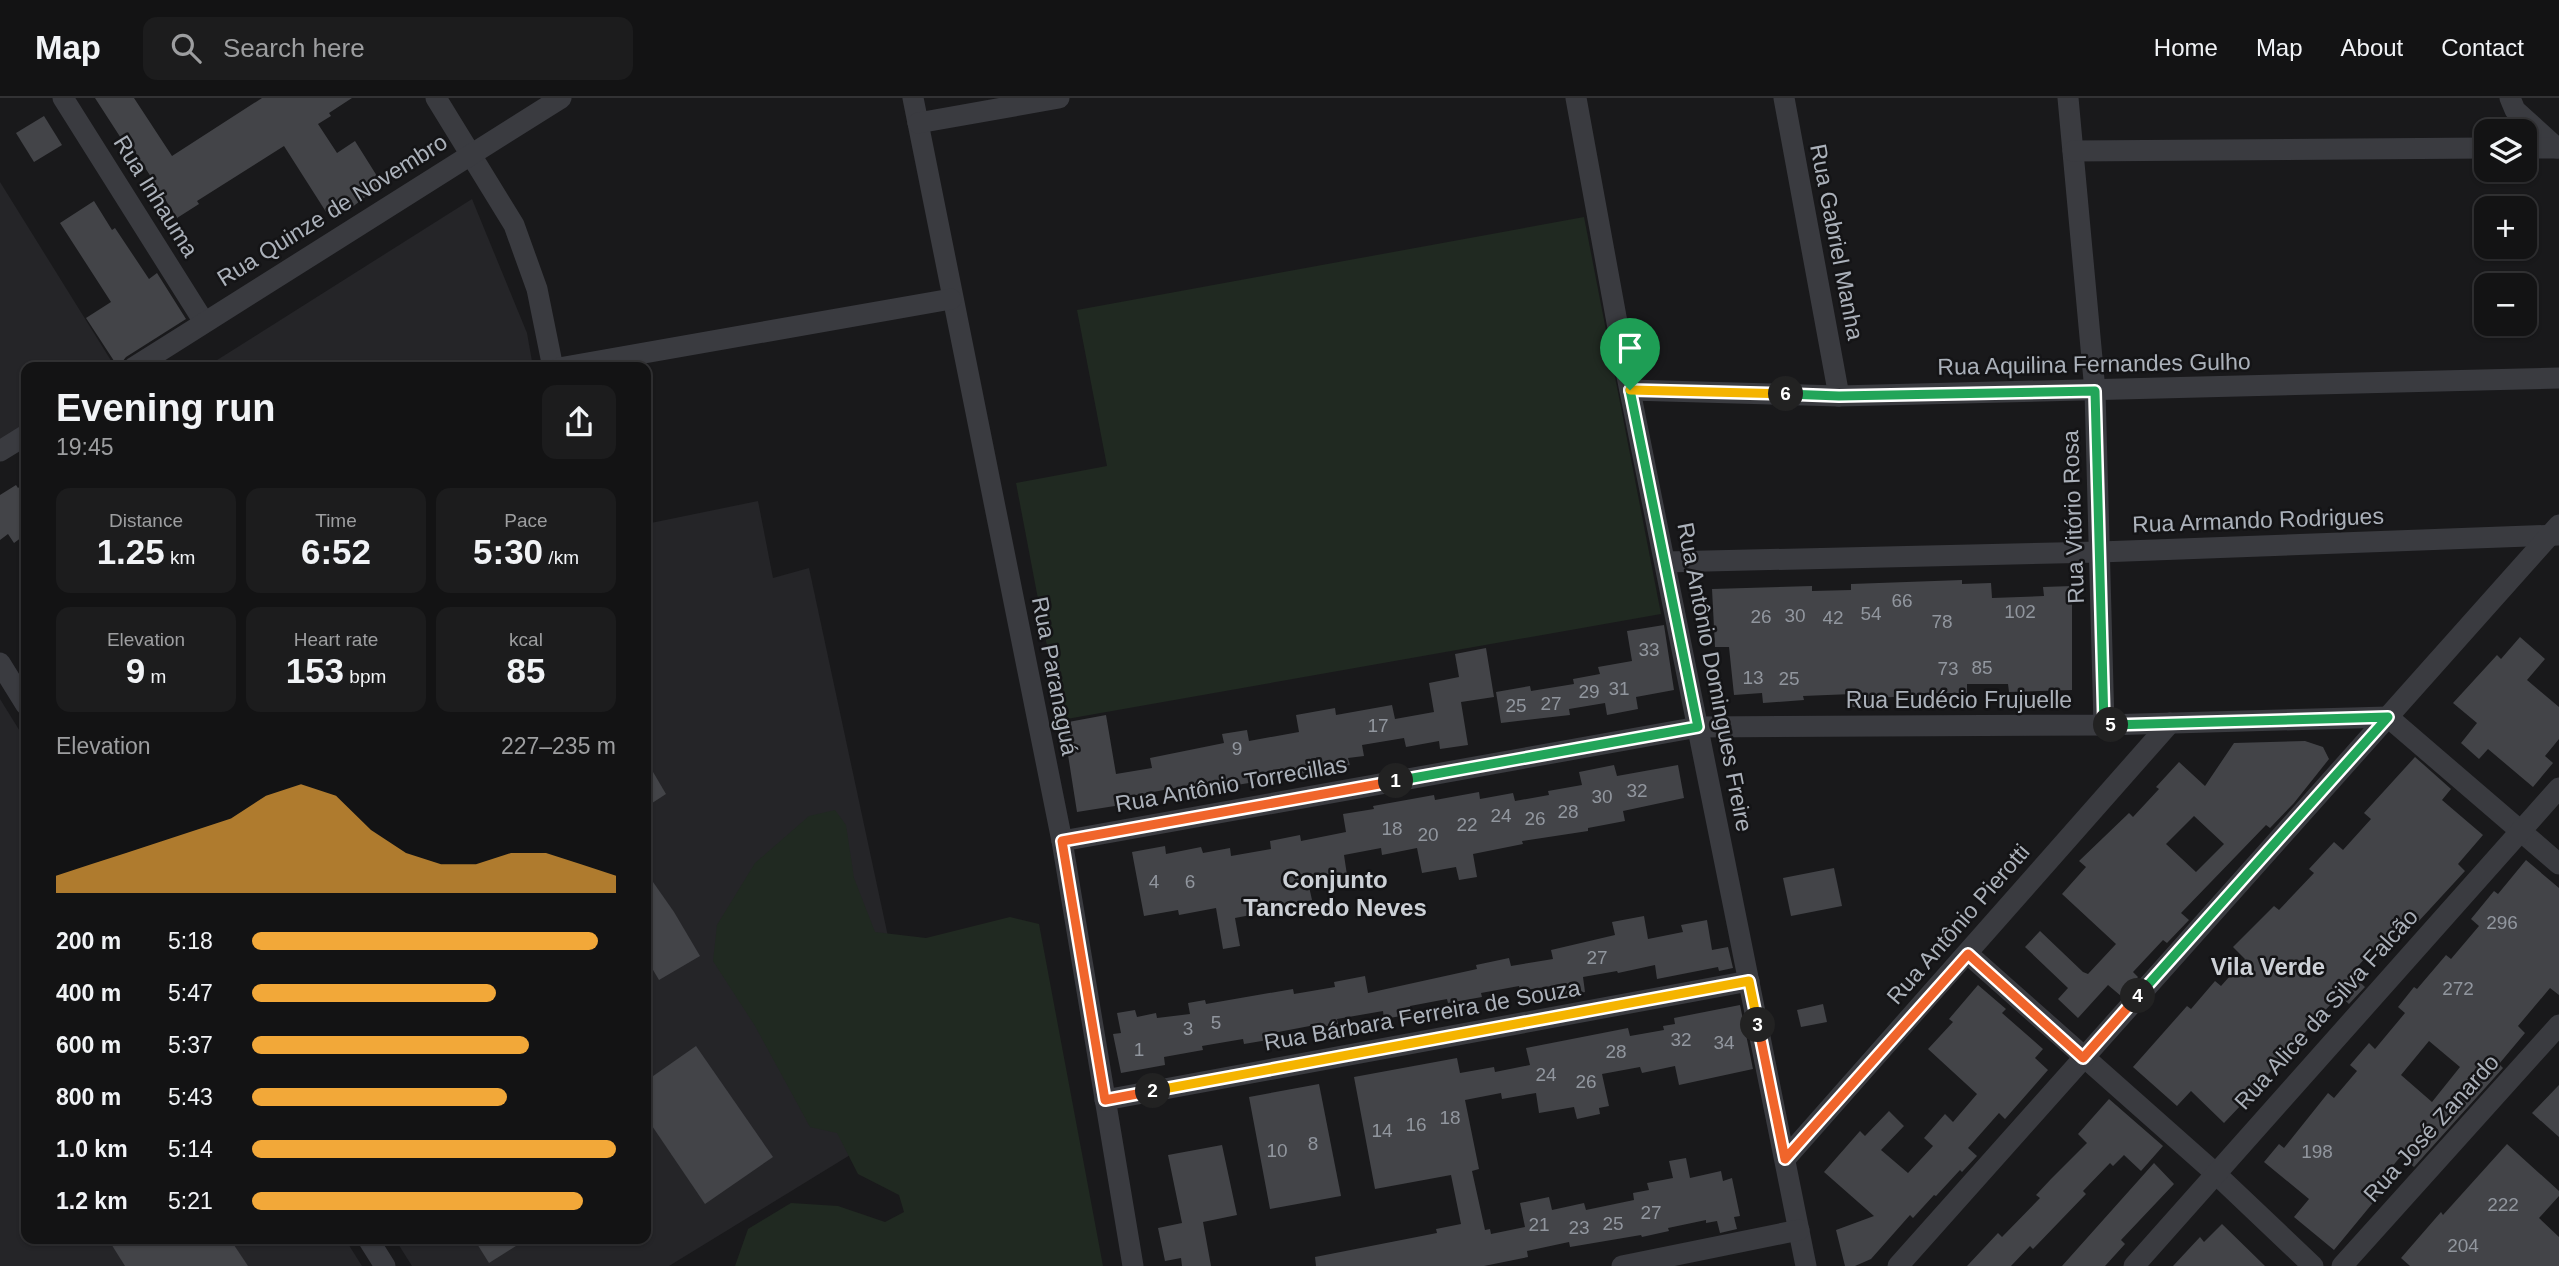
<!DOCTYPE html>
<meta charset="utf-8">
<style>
body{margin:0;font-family:Helvetica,sans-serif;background:#1c1c1d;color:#f1f3f6;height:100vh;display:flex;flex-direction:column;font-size:26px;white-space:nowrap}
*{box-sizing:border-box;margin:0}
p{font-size:23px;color:#9d9ea0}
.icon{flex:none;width:38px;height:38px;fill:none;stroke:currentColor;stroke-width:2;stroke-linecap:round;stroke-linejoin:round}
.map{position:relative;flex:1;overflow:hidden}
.drawer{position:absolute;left:21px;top:264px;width:630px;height:882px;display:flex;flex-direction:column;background:#131314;border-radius:14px;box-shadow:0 2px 5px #0004,0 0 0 2px #323234}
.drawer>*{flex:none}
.fabs{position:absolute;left:2474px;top:21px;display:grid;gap:14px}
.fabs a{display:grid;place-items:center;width:63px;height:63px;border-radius:14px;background:#131314;box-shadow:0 2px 5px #0004,0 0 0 2px #323234;font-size:35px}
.pin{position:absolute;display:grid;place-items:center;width:60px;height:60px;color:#fff;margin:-72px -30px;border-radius:50% 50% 50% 0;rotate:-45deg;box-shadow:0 0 7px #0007}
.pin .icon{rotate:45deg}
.km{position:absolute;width:35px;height:35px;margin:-18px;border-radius:50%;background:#222;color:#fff;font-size:19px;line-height:35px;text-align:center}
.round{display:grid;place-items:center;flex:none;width:74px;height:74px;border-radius:14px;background:#1c1c1d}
.overview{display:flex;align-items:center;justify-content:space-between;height:119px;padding:0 35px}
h1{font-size:38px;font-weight:700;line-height:52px}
.metrics{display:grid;grid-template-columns:repeat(3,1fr);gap:10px;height:119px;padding:7px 35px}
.metrics div{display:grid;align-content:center;border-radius:14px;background:#1c1c1d;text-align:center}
.metrics b{font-size:35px;font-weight:700}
.metrics small{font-size:19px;font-weight:400}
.metrics p{font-size:19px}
.chart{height:196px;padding:14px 35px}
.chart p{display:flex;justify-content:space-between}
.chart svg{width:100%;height:126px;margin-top:7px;fill:#f2a839;opacity:.7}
ul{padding:0 35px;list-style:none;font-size:23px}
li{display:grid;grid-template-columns:112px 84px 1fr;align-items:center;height:52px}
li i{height:18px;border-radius:9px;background:#f2a839}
header{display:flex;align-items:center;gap:42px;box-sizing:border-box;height:98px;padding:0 35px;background:#131314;border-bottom:2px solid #323234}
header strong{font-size:33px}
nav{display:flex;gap:38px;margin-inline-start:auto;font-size:24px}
.search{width:490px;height:63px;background:#1c1c1d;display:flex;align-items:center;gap:18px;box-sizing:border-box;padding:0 24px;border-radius:14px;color:#9d9ea0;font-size:26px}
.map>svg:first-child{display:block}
.built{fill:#252528}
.green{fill:#202921}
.building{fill:#434448;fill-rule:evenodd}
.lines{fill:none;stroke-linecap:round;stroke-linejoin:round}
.minor{stroke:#3a3b40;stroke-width:21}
.split-1-casing{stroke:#fff;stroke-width:14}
.split-2-casing{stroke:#fff;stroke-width:14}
.split-3-casing{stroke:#fff;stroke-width:14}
.split-4-casing{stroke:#fff;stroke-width:14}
.split-5-casing{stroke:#fff;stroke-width:14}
.split-6-casing{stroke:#fff;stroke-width:14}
.split-7-casing{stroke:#fff;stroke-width:14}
.split-1{stroke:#22a559;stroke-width:9}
.split-2{stroke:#f0652b;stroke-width:9}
.split-3{stroke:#f5b400;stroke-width:9}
.split-4{stroke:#f0652b;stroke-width:9}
.split-5{stroke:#22a559;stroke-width:9}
.split-6{stroke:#22a559;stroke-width:9}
.split-7{stroke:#f5b400;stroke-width:9}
.labels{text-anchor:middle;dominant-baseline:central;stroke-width:5;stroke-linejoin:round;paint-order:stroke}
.number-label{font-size:19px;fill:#91969e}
.street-label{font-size:23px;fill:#abb1ba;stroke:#141416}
.neighbourhood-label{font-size:24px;font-weight:bold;fill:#ccd0d6;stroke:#141416}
</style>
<header>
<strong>Map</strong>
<div class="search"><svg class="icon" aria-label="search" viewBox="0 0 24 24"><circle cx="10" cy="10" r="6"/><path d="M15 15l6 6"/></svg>Search here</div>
<nav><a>Home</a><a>Map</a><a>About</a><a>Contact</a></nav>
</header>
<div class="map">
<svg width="2559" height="1168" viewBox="0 0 2559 1168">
<rect width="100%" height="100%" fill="#19191b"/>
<g class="built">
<path d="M0 84 115 269 26 270V329L0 345Z"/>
<path d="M472 101 527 235 533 269H206Z"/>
<path d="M758 403 773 480 809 470 925 1011 669 1168H412L395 1141H646V426Z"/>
<path d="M0 601 26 643V1141H345L362 1168H0Z"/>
</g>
<g class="green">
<path d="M1584 119 1661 516 1061 622 1016 385 1107 368 1077 212Z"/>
<path d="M835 712 846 727 854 780 875 834 926 840 1010 819 1039 826 1103 1168H735L748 1131 791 1105 838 1108 885 1124 904 1114 899 1097 858 1076 837 1035 810 1029 755 928 713 863 717 827 755 765 809 718Z"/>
</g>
<g class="building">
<path d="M95 0H134L172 58 262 0H352L329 15 331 18 318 26 337 55 355 43 382 86 351 110 347 104 328 117 284 48 197 103 199 106 177 120 132 49 128 51Z"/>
<path d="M44 18 62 47 34 64 16 35Z"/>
<path d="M94 103 112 132 115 130 149 181 157 175 186 221 126 259 118 269 86 220 111 204 60 125Z"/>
<path d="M26 384V436L14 445 8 436 0 442V397L16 387 18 390Z"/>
<path d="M1962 482V486L1991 485 1992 500 2044 498 2043 489 2072 488V592L2009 594 2008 586H1967V595H1920V597L1879 600V609H1852V596L1803 598 1804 602 1763 605 1762 595 1734 597 1729 549H1715L1712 491 1812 488V493L1851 492V486Z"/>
<path d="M1664 527 1674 592 1636 599 1638 611 1607 617 1605 605 1569 611 1570 617 1501 625 1496 594 1530 588 1531 593 1574 586 1573 581 1600 576 1598 569 1632 563 1627 533Z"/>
<path d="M2520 539 2545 561 2527 582 2559 609V641L2545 658 2553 665 2533 689 2488 651 2479 661 2461 645 2477 625 2453 605 2497 557 2501 561Z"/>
<path d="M1486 550 1494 599 1461 604 1468 647 1440 651 1439 643 1406 649 1404 640 1362 647 1364 658 1348 660 1350 667 1295 677 1294 669 1254 676 1255 684 1188 695 1186 688 1120 700 1121 707 1077 714 1063 625 1106 617 1116 676 1152 670 1150 660 1224 645 1222 636 1247 632 1249 643 1299 634 1296 617 1335 610 1336 617 1392 607 1395 621 1434 614 1429 585 1459 579 1455 556Z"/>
<path d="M2305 643 2323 649 2329 661 2294 705 2270 730 2266 727 2181 815 2189 822 2167 845 2163 842 2133 874 2138 879 2121 898 2108 887 2078 920 2058 901 2068 890 2025 849 2040 833 2083 874 2088 876 2116 846 2062 796 2086 769 2079 763 2129 715 2133 719 2159 691 2156 689 2179 664 2205 688 2234 645ZM2194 718 2224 746 2196 774 2166 746Z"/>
<path d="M2415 659 2451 691 2442 702 2483 737 2458 766 2465 773 2418 824 2409 816 2384 842 2382 841 2351 876 2365 889 2349 906 2339 897 2261 984 2266 989 2247 1009 2243 1005 2224 1025 2191 993 2177 1008 2133 969 2187 908 2191 911 2215 883 2221 888 2245 861 2233 849 2274 808 2279 812 2314 775 2309 771 2334 744 2343 752 2371 721 2364 715Z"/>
<path d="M646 662 666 696 646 709Z"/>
<path d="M1614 667 1617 678 1678 667 1684 700 1623 713 1625 723 1588 730V733L1522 743 1523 746 1473 756 1477 779 1459 782 1456 769 1422 775 1417 750 1382 757 1381 750 1344 757 1347 777 1308 784 1312 802 1276 809 1277 812 1235 820 1240 848 1223 851 1216 810 1179 817 1178 812 1144 818 1132 754 1165 748 1166 756 1201 749 1203 755 1230 750 1231 758 1271 751 1270 743 1300 737 1301 743 1346 734 1343 716 1374 711 1373 708 1434 697 1435 702 1479 694 1480 701 1513 695 1515 703 1549 697 1548 693 1582 687 1579 674Z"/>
<path d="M2526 762 2559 790V897L2550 890 2518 928 2525 935 2499 966 2503 970 2414 1069 2401 1058 2375 1089 2381 1095 2334 1152 2294 1119 2309 1101 2264 1064 2279 1046 2284 1050 2328 995 2334 1000 2357 973 2350 967 2369 945 2375 951 2405 915 2398 909 2414 889 2417 891 2446 857 2451 861 2479 828 2471 821 2494 793 2498 796ZM2429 943 2460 969 2432 1004 2401 977Z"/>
<path d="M1834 770 1842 808 1791 818 1783 780Z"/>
<path d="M646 774 674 814 700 858 659 882 646 860Z"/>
<path d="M1644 818 1648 841 1683 834 1681 827 1707 822 1712 852 1728 849 1733 870 1719 873 1718 869 1657 881 1655 867 1618 875 1617 873 1583 879 1585 894 1560 899 1558 887 1520 893 1519 888 1481 895 1482 899 1448 905 1447 901 1410 908 1412 916 1384 921 1383 913 1337 921 1338 926 1316 930 1315 927 1273 935 1274 941 1244 946 1243 941 1202 948 1203 952 1164 959 1165 967 1121 975 1113 936 1121 935 1117 915 1135 912 1137 919 1156 915 1157 920 1190 916 1188 905 1205 902 1206 906 1293 891 1294 896 1335 889 1334 884 1365 878 1368 895 1477 871 1476 867 1509 860 1511 868 1553 861 1551 852 1615 837 1612 824Z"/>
<path d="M1978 887 2006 911 2002 915 2043 951 2035 960 2048 972 2005 1021 1999 1015 1968 1050 1977 1058 1962 1074 1960 1072 1936 1098 1934 1097 1913 1120 1910 1117 1871 1161 1855 1168H1845L1836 1132 1874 1118 1824 1074 1860 1033 1865 1038 1889 1013 1904 1028 1881 1052 1908 1075 1933 1048 1924 1040 1945 1016 1953 1024 1977 996 1928 951 1953 924 1949 921Z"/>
<path d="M1823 906 1827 924 1801 929 1797 912Z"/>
<path d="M1740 907 1753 971 1679 987 1675 968 1642 975 1640 969 1602 976 1609 1008 1599 1010 1600 1016 1577 1021 1574 1009 1539 1015 1536 995 1502 1001 1501 995 1465 1002 1479 1071 1472 1073 1485 1132 1490 1131 1491 1136 1525 1129 1520 1105 1549 1099 1552 1112 1584 1105 1586 1112 1634 1102 1633 1095 1649 1092 1647 1085 1673 1080 1669 1063 1686 1060 1690 1080 1721 1073 1723 1083 1732 1080 1740 1118 1734 1119 1737 1131 1720 1135 1717 1123 1706 1125V1122L1668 1130 1669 1133 1642 1139 1641 1137 1570 1149 1569 1144 1527 1153 1528 1159 1484 1168H1316L1315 1159 1437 1135 1436 1131 1461 1126 1451 1077 1375 1091 1354 979 1457 960 1460 975 1494 969 1495 974 1530 967 1526 950 1628 930 1630 938 1664 932 1663 928 1675 926 1674 920Z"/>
<path d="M696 948 773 1059 705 1106 646 1019V983Z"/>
<path d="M1319 986 1341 1098 1270 1111 1249 999Z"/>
<path d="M2559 987V1039L2532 1015Z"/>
<path d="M2109 1001 2163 1048 2141 1073 2124 1057 2113 1068 2110 1065 2083 1093 2086 1096 2033 1151 2030 1148 2011 1168H1967L1998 1135 2002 1139 2040 1100 2036 1097 2051 1081 2087 1045 2078 1036Z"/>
<path d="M2507 1046 2559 1093V1098L2539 1120 2559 1139V1168H2410L2401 1160 2441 1114 2443 1117Z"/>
<path d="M1222 1047 1237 1117 1203 1124 1211 1168H1182L1181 1160 1165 1163 1158 1130 1182 1125 1168 1057Z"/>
<path d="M2154 1065 2174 1086 2121 1142 2125 1146 2105 1168H2062Z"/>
<path d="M2222 1126 2265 1168H2173L2200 1139 2204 1144Z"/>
<path d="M108 1141H230L248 1168H125Z"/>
<path d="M474 1141H527L489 1165Z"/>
</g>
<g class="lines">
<g class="minor">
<path d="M63 0 204 224"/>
<path d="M436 0 514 127 537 191 553 270"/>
<path d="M913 0 1062 743 1133 1168"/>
<path d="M1576 0 1625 268 1806 1168"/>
<path d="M1784 0 1839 298"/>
<path d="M2068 0 2095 293 2104 627"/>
<path d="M2510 0 2515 12 2557 50"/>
<path d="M918 25 1059 0"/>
<path d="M2525 50H2559"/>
<path d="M2073 53 2487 50"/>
<path d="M133 270 561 0"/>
<path d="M559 270 951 201"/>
<path d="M1630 292 1839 298 2559 280"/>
<path d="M0 353 26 337"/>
<path d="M1665 464 2100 454 2558 437"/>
<path d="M0 565 26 607"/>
<path d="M1062 743 1698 629 2104 627 2388 619 2559 766"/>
<path d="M1968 856 2215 1075 2313 1168"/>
<path d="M1105 1002 1749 883"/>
<path d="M1785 1061 2170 625"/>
<path d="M368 1141 385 1168"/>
<path d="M1622 1168 1799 1132"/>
<path d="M1898 1168 2559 427"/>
<path d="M2134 1168 2559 690"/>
<path d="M2342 1168 2559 927"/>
</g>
</g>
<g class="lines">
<g class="split-1-casing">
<path id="split-1" d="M1396 683 1698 629 1630 292"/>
</g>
<g class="split-2-casing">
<path id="split-2" d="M1153 993 1105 1002 1062 743 1396 683"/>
</g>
<g class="split-3-casing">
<path id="split-3" d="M1153 993 1749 883 1758 927"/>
</g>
<g class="split-4-casing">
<path id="split-4" d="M1758 927 1785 1061 1968 856 2083 960 2138 898"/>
</g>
<g class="split-5-casing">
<path id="split-5" d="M2111 627 2388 619 2138 898"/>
</g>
<g class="split-6-casing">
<path id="split-6" d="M1786 296 1839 298 2095 293 2104 627H2111"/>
</g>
<g class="split-7-casing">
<path id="split-7" d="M1630 292 1786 296"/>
</g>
<use href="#split-1" class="split-1"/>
<use href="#split-2" class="split-2"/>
<use href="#split-3" class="split-3"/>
<use href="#split-4" class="split-4"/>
<use href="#split-5" class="split-5"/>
<use href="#split-6" class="split-6"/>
<use href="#split-7" class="split-7"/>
</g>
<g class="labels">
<g class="number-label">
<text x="1902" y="502">66</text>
<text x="2020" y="513">102</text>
<text x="1871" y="515">54</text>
<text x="1795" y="517">30</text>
<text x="1761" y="518">26</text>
<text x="1833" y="519">42</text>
<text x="1942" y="523">78</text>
<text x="1649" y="551">33</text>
<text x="1982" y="569">85</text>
<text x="1948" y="570">73</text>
<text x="1753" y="579">13</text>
<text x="1789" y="580">25</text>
<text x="1619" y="590">31</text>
<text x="1589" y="593">29</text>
<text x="1551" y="605">27</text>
<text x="1516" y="607">25</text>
<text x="1378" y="627">17</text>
<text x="1237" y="650">9</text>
<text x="1637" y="692">32</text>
<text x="1602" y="698">30</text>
<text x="1568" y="713">28</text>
<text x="1501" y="717">24</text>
<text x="1535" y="720">26</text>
<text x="1467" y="726">22</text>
<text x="1392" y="730">18</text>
<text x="1428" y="736">20</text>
<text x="1154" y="783">4</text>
<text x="1190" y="783">6</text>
<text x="2502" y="824">296</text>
<text x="1597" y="859">27</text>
<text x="2458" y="890">272</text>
<text x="1216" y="924">5</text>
<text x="1188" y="930">3</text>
<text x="1681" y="941">32</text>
<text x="1724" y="944">34</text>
<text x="1139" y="951">1</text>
<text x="1616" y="953">28</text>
<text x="1546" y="976">24</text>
<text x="1586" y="983">26</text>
<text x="1450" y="1019">18</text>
<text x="1416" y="1026">16</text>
<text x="1382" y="1032">14</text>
<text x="1313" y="1045">8</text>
<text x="1277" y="1052">10</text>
<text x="2317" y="1053">198</text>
<text x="2503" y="1106">222</text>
<text x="1651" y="1114">27</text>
<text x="1613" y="1125">25</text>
<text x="1539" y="1126">21</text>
<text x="1579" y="1129">23</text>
<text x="2463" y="1147">204</text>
</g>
<g class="street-label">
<text transform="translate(156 98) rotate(58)">Rua Inhauma</text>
<text transform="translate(332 112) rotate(-32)">Rua Quinze de Novembro</text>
<text transform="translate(1837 144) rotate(79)">Rua Gabriel Manha</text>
<text transform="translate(2094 266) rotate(-1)">Rua Aquilina Fernandes Gulho</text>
<text transform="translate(2073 419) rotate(-92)">Rua Vitório Rosa</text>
<text transform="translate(2258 422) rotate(-2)">Rua Armando Rodrigues</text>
<text transform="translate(1055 578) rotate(79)">Rua Paranaguá</text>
<text transform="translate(1715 579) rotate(79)">Rua Antônio Domingues Freire</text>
<text x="1959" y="602">Rua Eudécio Frujuelle</text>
<text transform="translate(1231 686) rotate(-10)">Rua Antônio Torrecillas</text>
<text transform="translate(1958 826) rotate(-49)">Rua Antônio Pierotti</text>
<text transform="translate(2326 911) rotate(-48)">Rua Alice da Silva Falcão</text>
<text transform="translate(1422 917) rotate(-10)">Rua Bárbara Ferreira de Souza</text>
<text transform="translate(2431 1030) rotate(-48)">Rua José Zanardo</text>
</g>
<g class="neighbourhood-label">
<text x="1335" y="781">Conjunto<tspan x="1335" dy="28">Tancredo Neves</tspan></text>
<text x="2268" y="868">Vila Verde</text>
</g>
</g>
</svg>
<div class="fabs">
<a><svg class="icon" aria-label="layers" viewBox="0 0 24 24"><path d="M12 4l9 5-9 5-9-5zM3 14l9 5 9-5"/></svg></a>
<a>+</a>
<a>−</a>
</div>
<div class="pin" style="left:1630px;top:292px;background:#1e9e55"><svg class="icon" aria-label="arrive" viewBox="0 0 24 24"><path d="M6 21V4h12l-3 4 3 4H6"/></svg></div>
<b class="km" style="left:1396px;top:683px">1</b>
<b class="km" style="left:1153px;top:993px">2</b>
<b class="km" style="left:1758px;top:927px">3</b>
<b class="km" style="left:2138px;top:898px">4</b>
<b class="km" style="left:2111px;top:627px">5</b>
<b class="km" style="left:1786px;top:296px">6</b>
<section class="drawer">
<div class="overview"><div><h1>Evening run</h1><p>19:45</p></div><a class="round"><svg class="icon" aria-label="share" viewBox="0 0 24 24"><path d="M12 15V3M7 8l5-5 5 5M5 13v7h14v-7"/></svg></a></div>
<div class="metrics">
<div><p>Distance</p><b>1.25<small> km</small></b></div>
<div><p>Time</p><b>6:52</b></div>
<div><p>Pace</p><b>5:30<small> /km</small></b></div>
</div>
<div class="metrics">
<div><p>Elevation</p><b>9<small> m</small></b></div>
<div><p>Heart rate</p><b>153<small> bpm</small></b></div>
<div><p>kcal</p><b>85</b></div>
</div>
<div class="chart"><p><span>Elevation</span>227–235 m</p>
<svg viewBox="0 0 160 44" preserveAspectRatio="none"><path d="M0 44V38L10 34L20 30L30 26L40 22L50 18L60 10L70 6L80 10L90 22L100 30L110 34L120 34L130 30L140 30L150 34L160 38V44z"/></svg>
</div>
<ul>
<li><b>200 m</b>5:18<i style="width:95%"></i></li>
<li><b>400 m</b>5:47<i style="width:67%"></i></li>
<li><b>600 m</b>5:37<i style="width:76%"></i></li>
<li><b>800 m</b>5:43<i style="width:70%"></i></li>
<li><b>1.0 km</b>5:14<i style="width:100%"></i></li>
<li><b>1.2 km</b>5:21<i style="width:91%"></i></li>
</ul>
</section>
</div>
